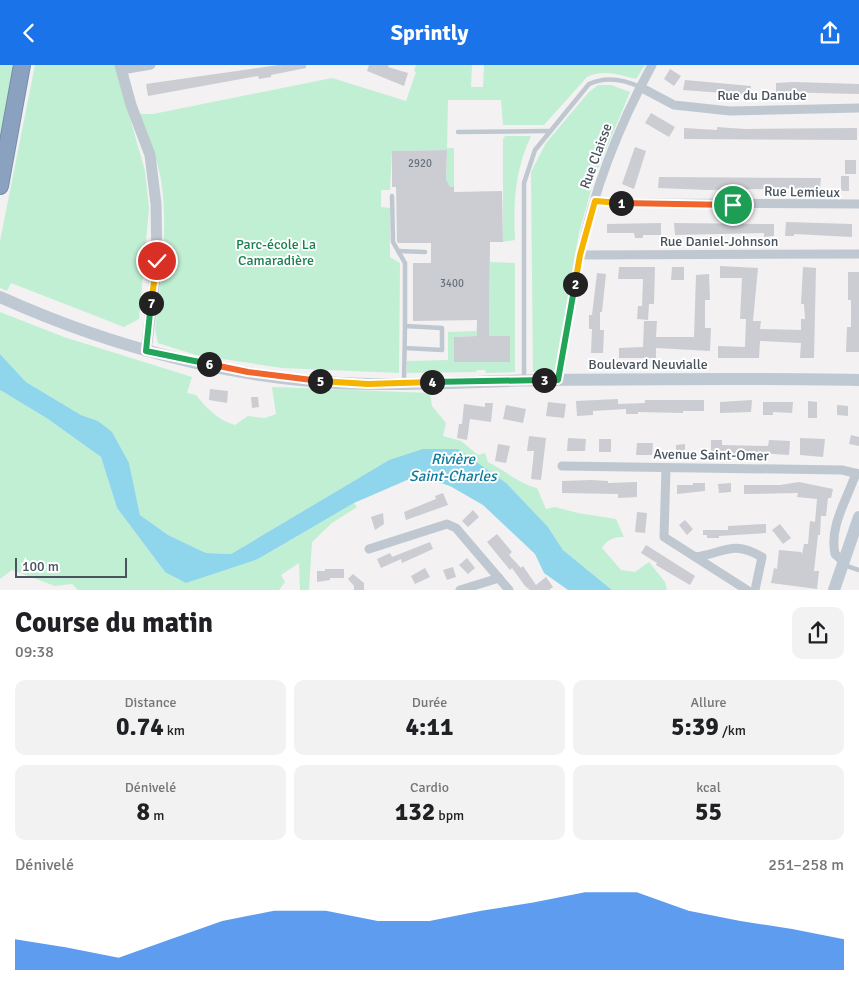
<!DOCTYPE html>
<html lang="fr">
<meta charset="utf-8">
<style>
body{margin:0;font-family:Signika,sans-serif;background:#f2f2f2;color:#202124;height:100vh;display:flex;flex-direction:column;font-size:19px;white-space:nowrap}
*{box-sizing:border-box;margin:0}
p{font-size:16px;color:#757577}
.icon{flex:none;width:28px;height:28px;fill:none;stroke:currentColor;stroke-width:2;stroke-linecap:round;stroke-linejoin:round}
.map{position:relative;height:525px;overflow:hidden}
.details{display:flex;flex-direction:column;background:#fff;flex:1}
.details>*{flex:none}
.scale{position:absolute;left:15px;bottom:12px;width:112px;box-sizing:border-box;padding-left:5px;border:2px solid #49545f;border-top:0;font-size:14px;line-height:18px;white-space:nowrap;color:#49545f;-webkit-text-stroke:4px #fff;paint-order:stroke}
.pin{position:absolute;display:grid;place-items:center;width:42px;height:42px;color:#fff;margin:-21px;border:2px solid #fff;border-radius:50%;box-shadow:0 1px 5px #0007}
.km{position:absolute;width:25px;height:25px;margin:-12px;border-radius:50%;background:#222;color:#fff;font-size:14px;line-height:25px;text-align:center}
.round{display:grid;place-items:center;flex:none;width:52px;height:52px;border-radius:10px;background:#f2f2f2}
.head{display:flex;align-items:center;justify-content:space-between;height:85px;padding:0 15px}
h1{font-size:28px;font-weight:800;line-height:38px}
.metrics{display:grid;grid-template-columns:repeat(3,1fr);gap:8px;height:85px;padding:5px 15px}
.metrics div{display:grid;align-content:center;border-radius:10px;background:#f2f2f2;text-align:center}
.metrics b{font-size:25px;font-weight:800}
.metrics small{font-size:14px;font-weight:400}
.metrics p{font-size:14px}
.chart{height:140px;padding:10px 15px}
.chart p{display:flex;justify-content:space-between}
.chart svg{width:100%;height:90px;margin-top:5px;fill:#1a73e8;opacity:.7}
header{display:flex;justify-content:space-between;align-items:center;height:65px;padding:0 15px;background:#1a73e8;color:#fff;font-size:22px;font-weight:800}
.map>svg:first-child{display:block}
.green{fill:#c1efd4}
.water{fill:#8fd6ec}
.building{fill:#cbcdd3}
.lines{fill:none;stroke-linecap:round;stroke-linejoin:round}
.motorway-casing{stroke:#758dab;stroke-width:18}
.service{stroke:#bfc8d0;stroke-width:4.5}
.minor{stroke:#bfc8d0;stroke-width:9}
.tertiary{stroke:#bfc8d0;stroke-width:11}
.secondary{stroke:#bfc9d4;stroke-width:12}
.motorway{stroke:#8aa2bf;stroke-width:16}
.split-1-casing{stroke:#fff;stroke-width:10}
.split-2-casing{stroke:#fff;stroke-width:10}
.split-3-casing{stroke:#fff;stroke-width:10}
.split-4-casing{stroke:#fff;stroke-width:10}
.split-5-casing{stroke:#fff;stroke-width:10}
.split-6-casing{stroke:#fff;stroke-width:10}
.split-7-casing{stroke:#fff;stroke-width:10}
.split-8-casing{stroke:#fff;stroke-width:10}
.split-1{stroke:#f0652b;stroke-width:6}
.split-2{stroke:#f5b400;stroke-width:6}
.split-3{stroke:#22a559;stroke-width:6}
.split-4{stroke:#22a559;stroke-width:6}
.split-5{stroke:#f5b400;stroke-width:6}
.split-6{stroke:#f0652b;stroke-width:6}
.split-7{stroke:#22a559;stroke-width:6}
.split-8{stroke:#f5b400;stroke-width:6}
.labels{text-anchor:middle;dominant-baseline:central;stroke-width:4;stroke-linejoin:round;paint-order:stroke}
.number-label{font-size:11px;fill:#6a727c}
.street-label{font-size:14px;fill:#49545f;stroke:#fff}
.park-label{font-size:14px;fill:#19814f;stroke:#fff}
.water-label{font-size:15px;font-style:italic;fill:#0e7c9d;stroke:#fff}
</style>
<header><svg class="icon" aria-label="back" viewBox="0 0 24 24"><path d="M15 5l-7 7 7 7"/></svg>Sprintly<svg class="icon" aria-label="share" viewBox="0 0 24 24"><path d="M12 15V3M7 8l5-5 5 5M5 13v7h14v-7"/></svg></header>
<div class="map">
<svg width="859" height="525" viewBox="0 0 859 525">
<rect width="100%" height="100%" fill="#f3f1f1"/>
<g class="green">
<path d="M0 0H16L0 81Z"/>
<path d="M35 0H115L145 106 149 143 139 254 124 262 11 218 7 226 0 223V176Z"/>
<path d="M416 0H472L471 22H483L484 0H645L636 14C620 10 603 4 587 12L544 60H503L501 35H448L447 83H454V122H450L446 114 447 85 392 86 390 125H381V142L390 143V192L400 198 399 308 282 303 196 290 158 278 155 265C160 217 169 164 161 115 157 92 148 71 140 49H153L332 13 406 36 416 7 414 6Z"/>
<path d="M598 20H611L630 27 595 111 579 168 555 305 550 307H533L531 107 546 78 588 28Z"/>
<path d="M505 71H531C515 105 513 138 515 175L503 177V74Z"/>
<path d="M490 197 515 198V307L486 308 485 305H477L476 307 407 308V296L448 295V267L476 266V255L477 271 454 272V297H509L489 271Z"/>
<path d="M0 247 64 272 192 312 187 328 196 330C205 342 219 356 235 360L248 351 265 353 276 349 272 322 430 328 432 341 446 358 443 371 461 376 478 390 485 388 488 397C506 406 518 418 537 423L546 444 555 442 578 448 616 454 624 472C615 472 607 474 602 483L621 505 635 507 649 497 665 517 667 525H612L563 485 548 462 389 395 231 489 206 488 168 470 140 450 129 398 98 356 81 350 26 317 0 289Z"/>
<path d="M0 325 48 354 101 392 117 443 165 507 258 494 354 438 357 442 332 458 312 477 309 525H300L299 498 281 510 285 517 279 525H78L72 519 55 521 12 505 0 514Z"/>
</g>
<path class="water" d="M0 289 26 317 81 350 98 356 112 367 129 398 140 450 168 470 206 488 231 489 389 395 423 384H458L506 418 548 462 563 485 612 525H568L544 508 535 489 483 440 450 421 438 417 407 415 354 438 258 494 186 518 165 507 117 443 101 392 48 354 0 325Z"/>
<g class="building">
<path d="M279 0H306V3L271 10V12L259 14 258 11 148 31 146 19Z"/>
<path d="M369 0H389L388 2 408 8 404 21 367 6Z"/>
<path d="M670 4 681 11 674 21 664 14Z"/>
<path d="M685 15 751 21 750 30 683 25Z"/>
<path d="M793 17 859 19V29L776 27V18Z"/>
<path d="M651 48 675 62 669 72 645 58Z"/>
<path d="M717 62 745 64 857 63V75L684 74V63L717 65Z"/>
<path d="M635 82 646 86 634 124 622 119Z"/>
<path d="M447 85 446 114 450 122H454V127L502 126 503 177H490L489 271H510V297H454V272L477 271V255L413 256V198H431V178H398L397 176 396 122H392V86Z"/>
<rect x="845" y="95" width="11" height="14"/>
<rect x="841" y="111" width="8" height="15"/>
<path d="M659 112 821 113 820 123 708 125 658 123Z"/>
<path d="M786 157 852 159V172L794 169V171H785Z"/>
<path d="M661 158V170H643V173H635L634 168H607V159Z"/>
<path d="M674 158 774 159V171L764 172V168L675 170Z"/>
<path d="M720 201 758 203 753 256H761L760 264 801 265V254H805L804 239H801L803 202 816 203 814 293H800L801 278 760 276 759 293H718V281L745 282 746 254H740L742 213H720Z"/>
<path d="M619 202H655L654 239H649L648 255 637 254 638 241H642L643 214H618Z"/>
<path d="M672 202H684V215H671Z"/>
<path d="M848 207H859V287H846L847 262H851V235H848Z"/>
<path d="M597 208 606 209 602 247H600V265H604L603 288H591L592 264H589V250H592Z"/>
<path d="M709 209 710 235H705V263H711L710 286 656 283V293H619V283L643 282 644 256H657L656 272H694L696 210Z"/>
<path d="M210 324 228 326 227 338 209 335Z"/>
<path d="M251 332H258L259 342 252 343Z"/>
<path d="M618 334V339L645 338V335H704V346H683V348L638 347V349H626V344L593 346V350L577 351 576 336Z"/>
<path d="M752 335 751 347 720 348V337Z"/>
<path d="M808 336 817 337V353H808Z"/>
<path d="M548 337 566 339 564 353 546 351Z"/>
<path d="M763 337H793L792 348 773 347V350H763Z"/>
<path d="M485 338H493L491 357 470 354 467 375 457 373 459 359H462L464 339 485 342Z"/>
<path d="M506 340 526 344 523 358 503 354Z"/>
<path d="M837 340 848 341V351L837 350Z"/>
<path d="M851 370 859 372V381L849 379Z"/>
<path d="M529 371 546 373 541 415 531 414 534 386H527Z"/>
<path d="M568 373 586 374 585 386H567Z"/>
<path d="M800 373 825 374 823 392 800 390Z"/>
<rect x="599" y="374" width="12" height="13"/>
<path d="M711 375H722V380L768 381 769 375 790 376 789 390 758 388V390L711 391Z"/>
<path d="M637 378H653L652 390H636Z"/>
<path d="M498 379 510 381 506 398 495 396Z"/>
<path d="M685 379V390L676 391V380Z"/>
<path d="M591 415 608 416V418L637 417V432L618 433V429L562 428V416Z"/>
<path d="M799 417 833 424 831 433H828L826 451H821L820 470H818L814 506H819L817 524 771 518 774 503 777 504 779 485 801 487 802 489 804 479H808L810 456 815 457 817 434 797 432 798 428 744 429V420H780Z"/>
<path d="M693 418H705V426L677 429V420H693Z"/>
<path d="M731 418V427L719 428 718 419Z"/>
<path d="M443 428 448 440 406 455 404 447 436 434 435 431Z"/>
<path d="M473 445 479 452 468 462 462 456Z"/>
<path d="M637 447 647 448 645 468 635 467Z"/>
<path d="M383 448 384 459 375 465 371 452Z"/>
<path d="M685 455 693 464 687 470 679 460Z"/>
<path d="M766 459V468L719 471V473H707V470H703V465H728V461Z"/>
<path d="M780 459 791 473 783 479 772 465Z"/>
<path d="M497 469 512 487 509 490 521 503 523 501 536 520 546 512 553 522 549 525H530L525 521 512 503 510 505 487 477Z"/>
<path d="M430 477 433 484 402 498 401 494 381 503 377 494 390 488 392 492Z"/>
<path d="M646 480 695 511 690 520 666 506 656 500 657 498 641 488Z"/>
<path d="M467 493 475 503 468 509 459 500Z"/>
<path d="M453 502 456 512 447 515 443 505Z"/>
<path d="M425 503 430 512 415 519 411 511Z"/>
<path d="M325 504H344V513H330V515L317 517V506H325Z"/>
<path d="M353 509 364 518V525H354V521L348 514Z"/>
</g>
<g class="lines">
<g class="motorway-casing">
<path id="motorway" d="M0 121 22 0"/>
</g>
<g class="service">
<path d="M458 67 548 66"/>
<path d="M392 131 393 177 405 198V261"/>
<path d="M398 186 425 187"/>
<path d="M524 314V118L535 85 589 19C606 11 623 14 640 22"/>
<path d="M404 317 405 261 442 263V285L405 283"/>
<path d="M844 500 859 505"/>
</g>
<g class="minor">
<path d="M122 5 151 0"/>
<path d="M640 22 674 40 730 46 859 43"/>
<path d="M595 136 617 138 859 139"/>
<path d="M580 190 859 189"/>
<path d="M558 315C566 274 571 232 580 191 594 124 619 60 652 0"/>
<path d="M562 401 842 405 859 409"/>
<path d="M666 403 664 472 747 525"/>
<path d="M369 484 447 459 456 463 509 525"/>
<path d="M696 492C726 487 733 475 762 492L755 525"/>
<path d="M843 496 835 489C829 461 847 435 856 408"/>
<path d="M460 525 499 513"/>
</g>
<path class="tertiary" d="M120 0 131 40 150 90 156 139 157 196 146 286"/>
<g class="secondary">
<path d="M0 232C115 284 242 317 368 319 427 320 485 316 544 315 649 314 754 313 859 315"/>
<path d="M834 525 859 452"/>
</g>
<use href="#motorway" class="motorway"/>
</g>
<g class="lines">
<g class="split-1-casing">
<path id="split-1" d="M621 138 733 140"/>
</g>
<g class="split-2-casing">
<path id="split-2" d="M575 219 580 190 595 136 621 138"/>
</g>
<g class="split-3-casing">
<path id="split-3" d="M544 315H558L575 219"/>
</g>
<g class="split-4-casing">
<path id="split-4" d="M432 317 544 315"/>
</g>
<g class="split-5-casing">
<path id="split-5" d="M320 316 368 319 432 317"/>
</g>
<g class="split-6-casing">
<path id="split-6" d="M209 299 248 307 320 316"/>
</g>
<g class="split-7-casing">
<path id="split-7" d="M151 238 146 286 209 299"/>
</g>
<g class="split-8-casing">
<path id="split-8" d="M151 238 157 196"/>
</g>
<use href="#split-1" class="split-1"/>
<use href="#split-2" class="split-2"/>
<use href="#split-3" class="split-3"/>
<use href="#split-4" class="split-4"/>
<use href="#split-5" class="split-5"/>
<use href="#split-6" class="split-6"/>
<use href="#split-7" class="split-7"/>
<use href="#split-8" class="split-8"/>
</g>
<g class="labels">
<g class="number-label">
<text x="420" y="98">2920</text>
<text x="452" y="218">3400</text>
</g>
<g class="street-label">
<text x="762" y="30">Rue du Danube</text>
<text transform="translate(596 91) rotate(-70)">Rue Claisse</text>
<text transform="translate(802 127) rotate(1)">Rue Lemieux</text>
<text x="719" y="176">Rue Daniel-Johnson</text>
<text x="648" y="299">Boulevard Neuvialle</text>
<text transform="translate(711 390) rotate(1)">Avenue Saint-Omer</text>
</g>
<g class="park-label">
<text x="276" y="179">Parc-école La<tspan x="276" dy="16">Camaradière</tspan></text>
</g>
<g class="water-label">
<text x="453" y="394">Rivière<tspan x="453" dy="17">Saint-Charles</tspan></text>
</g>
</g>
</svg>
<div class="scale">100 m</div>
<div class="pin" style="left:733px;top:140px;background:#1e9e55"><svg class="icon" aria-label="arrive" viewBox="0 0 24 24"><path d="M6 21V4h12l-3 4 3 4H6"/></svg></div>
<div class="pin" style="left:157px;top:196px;background:#d93025"><svg class="icon" aria-label="check" viewBox="0 0 24 24"><path d="M5 12l5 5 9-10"/></svg></div>
<b class="km" style="left:621px;top:138px">1</b>
<b class="km" style="left:575px;top:219px">2</b>
<b class="km" style="left:544px;top:315px">3</b>
<b class="km" style="left:432px;top:317px">4</b>
<b class="km" style="left:320px;top:316px">5</b>
<b class="km" style="left:209px;top:299px">6</b>
<b class="km" style="left:151px;top:238px">7</b>
</div>
<section class="details">
<div class="head"><div><h1>Course du matin</h1><p>09:38</p></div><a class="round"><svg class="icon" aria-label="share" viewBox="0 0 24 24"><path d="M12 15V3M7 8l5-5 5 5M5 13v7h14v-7"/></svg></a></div>
<div class="metrics">
<div><p>Distance</p><b>0.74<small> km</small></b></div>
<div><p>Durée</p><b>4:11</b></div>
<div><p>Allure</p><b>5:39<small> /km</small></b></div>
</div>
<div class="metrics">
<div><p>Dénivelé</p><b>8<small> m</small></b></div>
<div><p>Cardio</p><b>132<small> bpm</small></b></div>
<div><p>kcal</p><b>55</b></div>
</div>
<div class="chart"><p><span>Dénivelé</span>251–258 m</p>
<svg viewBox="0 0 160 44" preserveAspectRatio="none"><path d="M0 44V29L10 33L20 38L30 29L40 20L50 15L60 15L70 20L80 20L90 15L100 11L110 6L120 6L130 15L140 20L150 24L160 29V44z"/></svg>
</div>
</section>
